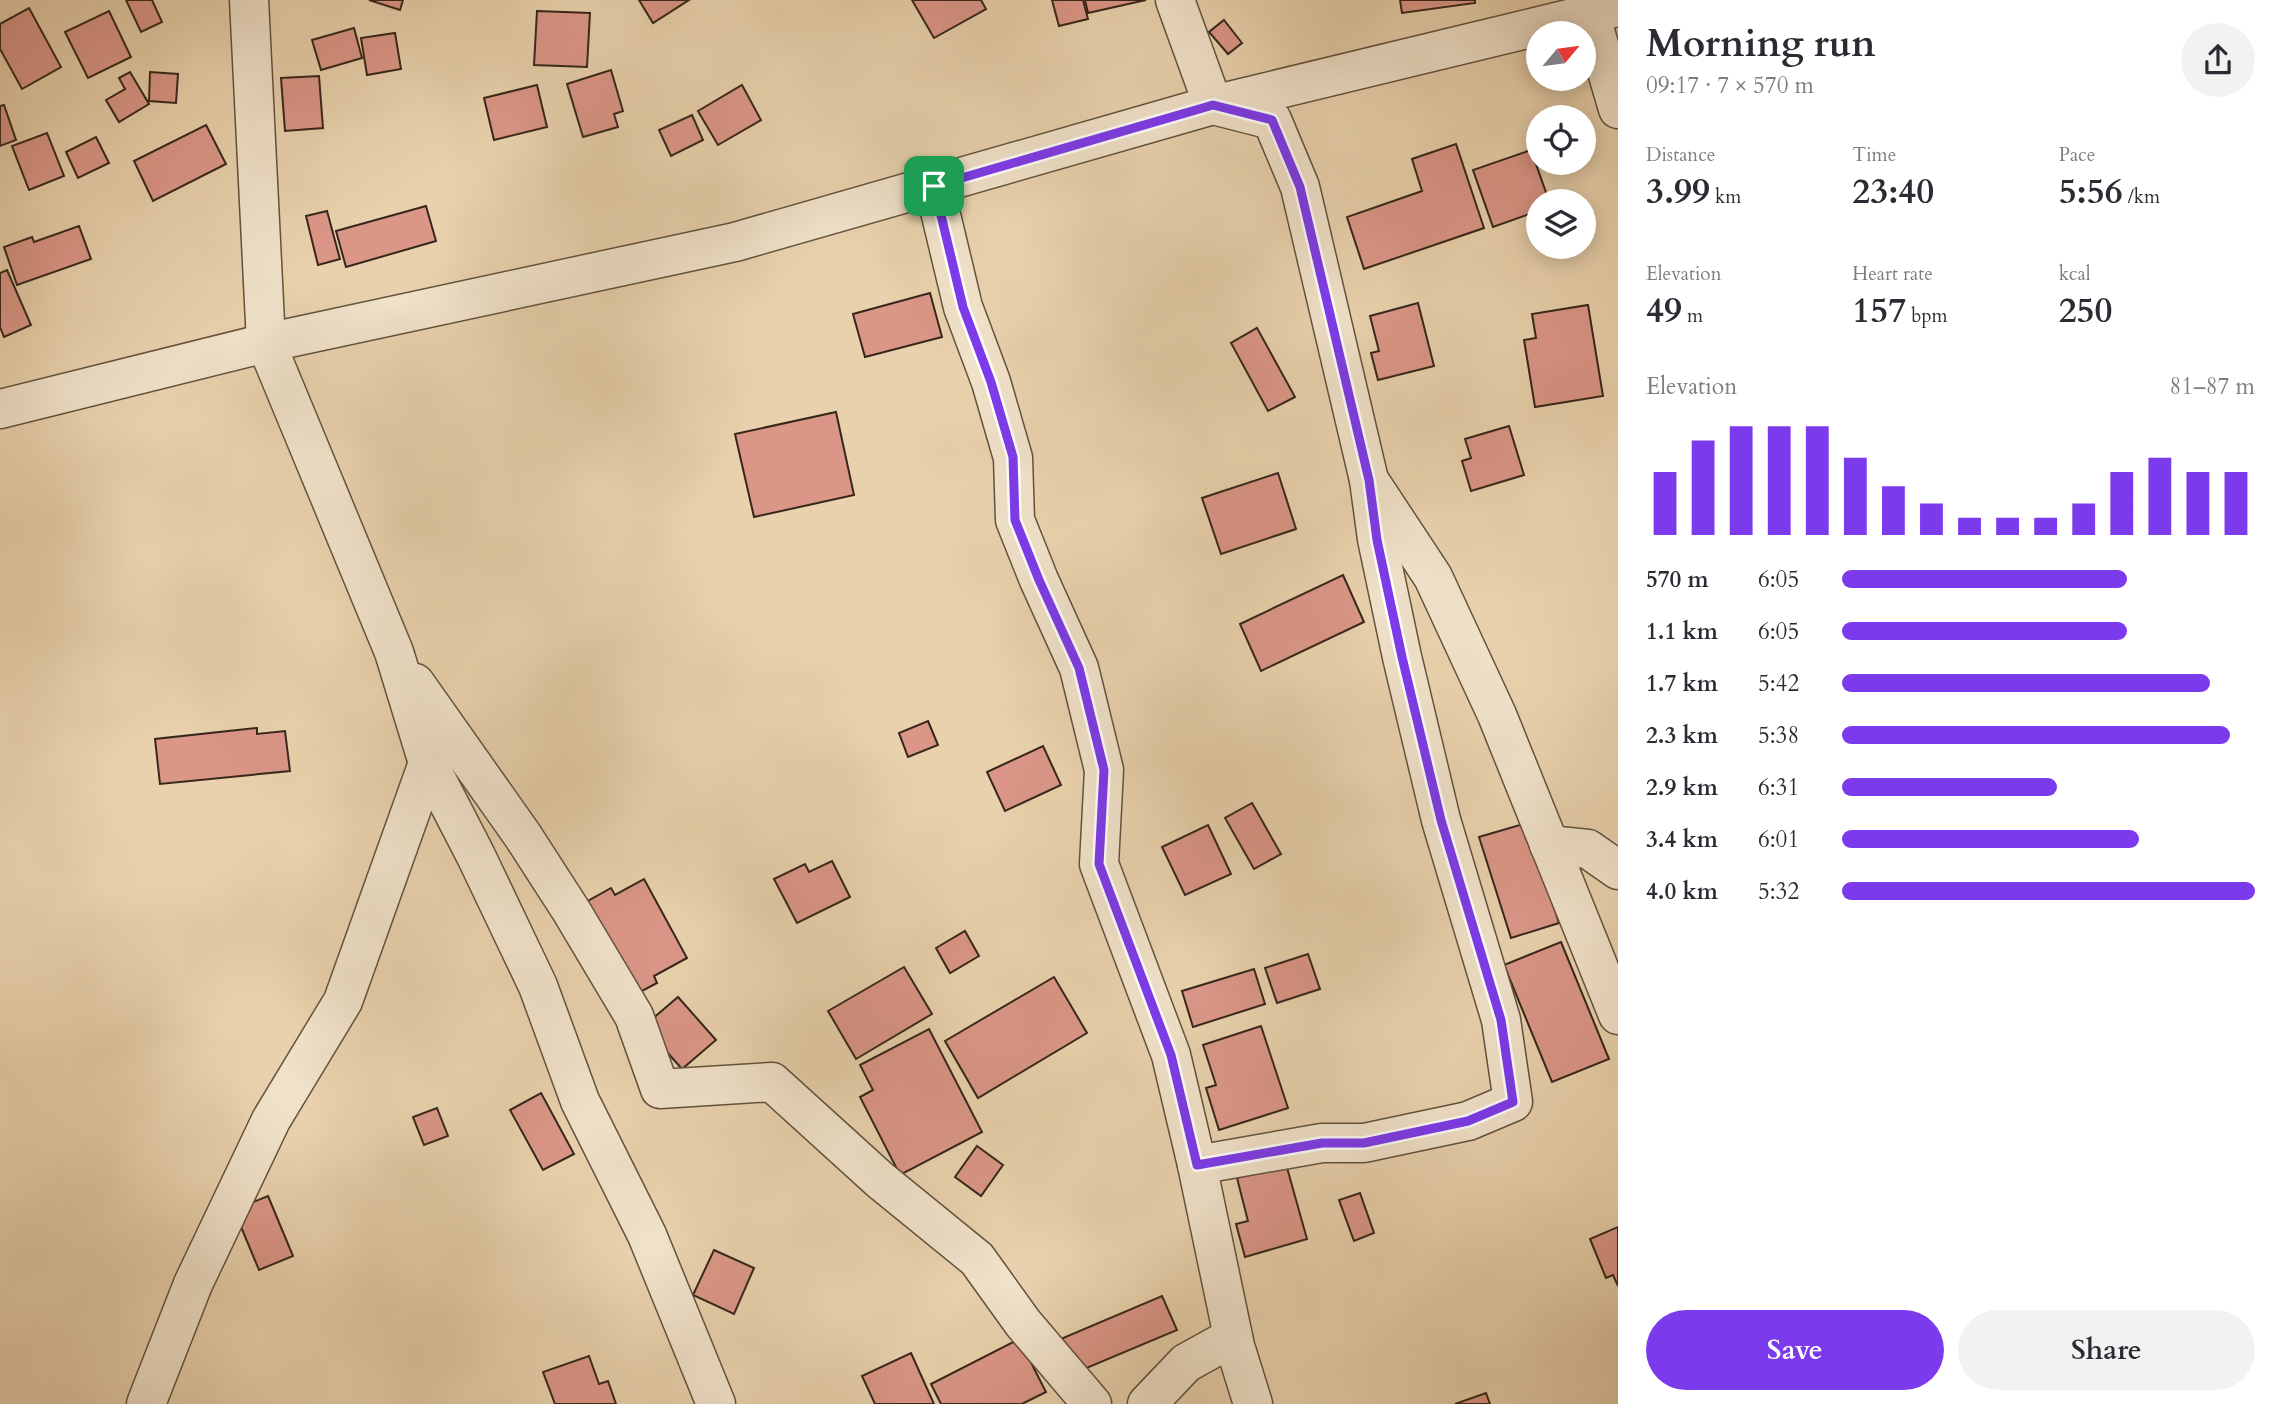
<!DOCTYPE html>
<meta charset="utf-8">
<style>
body{margin:0;font-family:Cardo,serif;background:#f2f2f3;color:#2b2b33;height:100vh;display:flex;flex-direction:column;font-size:26px;white-space:nowrap}
*{box-sizing:border-box;margin:0}
p{font-size:23px;color:#7c7c81}
.icon{flex:none;width:38px;height:38px;fill:none;stroke:currentColor;stroke-width:2;stroke-linecap:round;stroke-linejoin:round}
.map{position:relative;flex:1;overflow:hidden}
.panel{display:flex;flex-direction:column;background:#fff;width:665px}
.panel>*{flex:none}
.needle{width:46px;rotate:61deg}
.fabs{position:absolute;left:1526px;top:21px;display:grid;gap:14px}
.fabs a{display:grid;place-items:center;width:70px;height:70px;border-radius:50%;background:#fff;box-shadow:0 4px 18px #0003;font-size:35px}
.pin{position:absolute;display:grid;place-items:center;width:60px;height:60px;color:#fff;margin:-30px;border-radius:14px;box-shadow:0 4px 10px #0006}
.round{display:grid;place-items:center;flex:none;width:74px;height:74px;border-radius:37px;background:#f2f2f3}
.headline{display:flex;align-items:center;justify-content:space-between;height:119px;padding:0 28px}
h1{font-size:38px;font-weight:800;line-height:52px}
.figures{display:grid;grid-template-columns:repeat(3,1fr);gap:10px;height:119px;padding:7px 28px}
.figures div{display:grid;align-content:center}
.figures b{font-size:35px;font-weight:800}
.figures small{font-size:19px;font-weight:400}
.figures p{font-size:19px}
.chart{height:196px;padding:14px 28px}
.chart p{display:flex;justify-content:space-between}
.chart svg{width:100%;height:126px;margin-top:7px;stroke:#7c3aed;stroke-width:6}
.cta{display:flex;gap:14px;margin-top:auto;padding:14px 28px}
.cta a{flex:1;height:80px;border-radius:42px;background:#7c3aed;color:#fff;font-size:28px;font-weight:800;line-height:80px;text-align:center}
.cta a+a{background:#f2f2f3;color:#2b2b33}
ul{padding:0 28px;list-style:none;font-size:23px}
li{display:grid;grid-template-columns:112px 84px 1fr;align-items:center;height:52px}
li i{height:18px;border-radius:9px;background:#7c3aed}
main{display:flex;flex:1;min-height:0}
.map>svg:first-child{display:block}
.building{fill:#db9687;stroke:#36271b;stroke-width:2}
.lines{fill:none;stroke-linecap:round;stroke-linejoin:round}
.minor-casing{stroke:#62523f;stroke-width:41}
.minor{stroke:#f0e1c9;stroke-width:38}
.route-casing{stroke:#fff;stroke-width:14}
.route{stroke:#7c3aed;stroke-width:9}
</style>
<main>
<div class="map">
<svg width="1618" height="1404" viewBox="0 0 1618 1404">
<rect width="100%" height="100%" fill="#e8d1ac"/>
<filter id="stains"><feTurbulence type="fractalNoise" baseFrequency=".00286" numOctaves="4"/><feColorMatrix values="0 0 0 0 .2 0 0 0 0 .09 0 0 0 0 .02 0 0 0 .5 -.17"/></filter>
<radialGradient id="worn" r=".72"><stop offset=".6" stop-color="#630" stop-opacity="0"/><stop offset="1" stop-color="#630" stop-opacity=".3"/></radialGradient>
<g class="building">
<path d="M126 0H152L162 22 141 32Z"/>
<path d="M369 0H403L400 10Z"/>
<path d="M639 0H689L653 23Z"/>
<path d="M912 0H981L986 9 934 38Z"/>
<path d="M1052 0H1083L1088 19 1059 26Z"/>
<path d="M1085 0H1146L1088 13Z"/>
<path d="M1400 0H1475V3L1402 13Z"/>
<path d="M29 8 61 67 22 89 0 49V24Z"/>
<path d="M109 11 131 57 88 78 65 32Z"/>
<path d="M537 11 590 13 587 67 534 65Z"/>
<path d="M1224 20 1242 43 1228 54 1209 32Z"/>
<path d="M354 28 362 58 321 70 312 40Z"/>
<path d="M395 33 401 69 367 75 361 38Z"/>
<path d="M611 70 623 111 614 114 618 127 583 137 567 84Z"/>
<path d="M130 72 149 104 119 122 106 100 125 89 119 78Z"/>
<path d="M150 72 178 74 176 103 149 101Z"/>
<path d="M319 76 323 128 285 131 281 78Z"/>
<path d="M537 85 547 127 494 140 484 98Z"/>
<path d="M742 85 761 120 718 145 698 111Z"/>
<path d="M4 105 16 140 0 146V106Z"/>
<path d="M692 115 703 140 671 156 659 130Z"/>
<path d="M206 125 226 164 153 201 134 161Z"/>
<path d="M47 133 64 176 29 190 12 146Z"/>
<path d="M96 137 109 163 78 178 66 152Z"/>
<path d="M1456 144 1484 228 1364 269 1347 217 1422 191 1412 159Z"/>
<path d="M1531 150 1549 201H1538V211L1493 227 1473 170Z"/>
<path d="M426 206 436 241 346 267 336 231Z"/>
<path d="M327 211 340 259 318 265 306 216Z"/>
<path d="M79 226 91 259 17 285 4 247 32 237 34 242Z"/>
<path d="M7 270 31 325 4 337 0 327V273Z"/>
<path d="M930 293 942 337 865 357 853 314Z"/>
<path d="M1418 303 1434 366 1378 380 1371 353 1379 351 1370 316Z"/>
<path d="M1588 305 1603 396 1535 407 1524 340 1536 338 1532 314Z"/>
<path d="M1257 328 1295 397 1268 411 1231 343Z"/>
<path d="M836 412 854 495 754 517 735 434Z"/>
<path d="M1509 426 1524 475 1471 491 1462 461 1471 458 1465 439Z"/>
<path d="M1278 473 1296 529 1221 554 1202 498Z"/>
<path d="M1343 575 1364 622 1261 671 1240 624Z"/>
<path d="M928 721 938 745 908 757 899 733Z"/>
<path d="M257 728V734L285 731 290 771 160 784 155 739Z"/>
<path d="M1043 746 1061 785 1005 811 987 772Z"/>
<path d="M1252 803 1281 854 1254 869 1225 818Z"/>
<path d="M1527 823 1559 923 1511 938 1479 837Z"/>
<path d="M1208 825 1231 874 1185 895 1162 847Z"/>
<path d="M832 861 850 897 797 923 774 879 805 864 809 872Z"/>
<path d="M644 879 687 958 654 976 657 983 629 998 579 906 611 888 615 895Z"/>
<path d="M965 931 979 956 950 973 936 948Z"/>
<path d="M1561 942 1609 1059 1552 1082 1504 965Z"/>
<path d="M1308 954 1320 989 1277 1003 1265 968Z"/>
<path d="M904 967 932 1014 856 1059 828 1011Z"/>
<path d="M1254 969 1265 1004 1193 1027 1182 991Z"/>
<path d="M1054 977 1087 1033 978 1098 945 1041Z"/>
<path d="M678 997 716 1040 682 1069 644 1026Z"/>
<path d="M1261 1026 1288 1108 1219 1130 1206 1088 1216 1085 1203 1045Z"/>
<path d="M929 1029 982 1132 900 1175 860 1097 873 1090 860 1065Z"/>
<path d="M541 1093 574 1154 543 1170 510 1110Z"/>
<path d="M437 1108 448 1136 424 1145 413 1117Z"/>
<path d="M977 1146 1003 1165 981 1196 955 1177Z"/>
<path d="M1286 1164 1307 1239 1245 1257 1236 1224 1248 1221 1237 1178Z"/>
<path d="M1360 1193 1374 1233 1354 1241 1339 1200Z"/>
<path d="M268 1196 293 1256 259 1270 234 1210Z"/>
<path d="M1618 1227V1286L1613 1275 1606 1278 1590 1239Z"/>
<path d="M714 1250 754 1268 734 1314 693 1295Z"/>
<path d="M1162 1296 1177 1330 1070 1375 1056 1341Z"/>
<path d="M1019 1339 1046 1392 1022 1404H941L931 1384Z"/>
<path d="M911 1353 934 1404H875L862 1376Z"/>
<path d="M589 1356 599 1384 608 1381 616 1404H555L543 1372Z"/>
<path d="M1486 1393 1490 1404H1455Z"/>
</g>
<g class="lines">
<g class="minor-casing">
<g id="minor">
<path d="M249 0 266 343 394 652 428 763 476 856 538 986 580 1101 647 1235 716 1404"/>
<path d="M1175 0 1213 105 1272 120 1300 187 1369 480 1433 577 1497 715 1618 1015"/>
<path d="M1590 14 1618 109"/>
<path d="M934 186 963 307 991 382 1013 458 1015 520 1039 580 1079 668 1104 770 1099 864 1171 1055 1197 1165 1322 1143H1364L1468 1121 1513 1102 1501 1020 1441 820 1402 657 1377 539 1369 480"/>
<path d="M0 409 266 343 735 242 1213 105 1618 7"/>
<path d="M415 683 523 836 572 912 634 1016 660 1089 772 1082 880 1180 977 1259 1023 1323 1092 1404"/>
<path d="M1549 845 1588 849 1618 870"/>
<path d="M1197 1165 1235 1346 1253 1404"/>
<path d="M146 1404 193 1284 271 1120 343 1001 428 763"/>
<path d="M1147 1404 1186 1363 1233 1337"/>
</g>
</g>
<use href="#minor" class="minor"/>
</g>
<g class="lines">
<g class="route-casing">
<path id="route" d="M1213 105 1272 120 1300 187 1369 480 1377 540 1402 657 1441 820 1501 1020 1513 1102 1468 1121 1364 1143H1322L1197 1165 1171 1055 1099 864 1104 770 1079 668 1039 580 1015 520 1013 457 991 382 963 307 934 186Z"/>
</g>
<use href="#route" class="route"/>
</g>
<rect width="100%" height="100%" filter="url(#stains)"/>
<rect width="100%" height="100%" fill="url(#worn)"/>
</svg>
<div class="fabs">
<a><svg class="needle" viewBox="-14 -14 28 28"><path d="M0-13l5 13h-10z" fill="#e53935"/><path d="M0 13l5-13h-10z" fill="#7c7c81"/></svg></a>
<a><svg class="icon" aria-label="locate" viewBox="0 0 24 24"><circle cx="12" cy="12" r="6"/><path d="M12 2v4M12 18v4M2 12h4M18 12h4"/></svg></a>
<a><svg class="icon" aria-label="layers" viewBox="0 0 24 24"><path d="M12 4l9 5-9 5-9-5zM3 14l9 5 9-5"/></svg></a>
</div>
<div class="pin" style="left:934px;top:186px;background:#1e9e55"><svg class="icon" aria-label="arrive" viewBox="0 0 24 24"><path d="M6 21V4h12l-3 4 3 4H6"/></svg></div>
</div>
<section class="panel">
<div class="headline"><div><h1>Morning run</h1><p>09:17 · 7 × 570 m</p></div><a class="round"><svg class="icon" aria-label="share" viewBox="0 0 24 24"><path d="M12 15V3M7 8l5-5 5 5M5 13v7h14v-7"/></svg></a></div>
<div class="figures">
<div><p>Distance</p><b>3.99<small> km</small></b></div>
<div><p>Time</p><b>23:40</b></div>
<div><p>Pace</p><b>5:56<small> /km</small></b></div>
</div>
<div class="figures">
<div><p>Elevation</p><b>49<small> m</small></b></div>
<div><p>Heart rate</p><b>157<small> bpm</small></b></div>
<div><p>kcal</p><b>250</b></div>
</div>
<div class="chart"><p><span>Elevation</span>81–87 m</p>
<svg viewBox="0 0 160 44" preserveAspectRatio="none"><path d="M5 44V22M15 44V11M25 44V6M35 44V6M45 44V6M55 44V17M65 44V27M75 44V33M85 44V38M95 44V38M105 44V38M115 44V33M125 44V22M135 44V17M145 44V22M155 44V22"/></svg>
</div>
<ul>
<li><b>570 m</b>6:05<i style="width:69%"></i></li>
<li><b>1.1 km</b>6:05<i style="width:69%"></i></li>
<li><b>1.7 km</b>5:42<i style="width:89%"></i></li>
<li><b>2.3 km</b>5:38<i style="width:94%"></i></li>
<li><b>2.9 km</b>6:31<i style="width:52%"></i></li>
<li><b>3.4 km</b>6:01<i style="width:72%"></i></li>
<li><b>4.0 km</b>5:32<i style="width:100%"></i></li>
</ul>
<div class="cta"><a>Save</a><a>Share</a></div>
</section>
</main>
